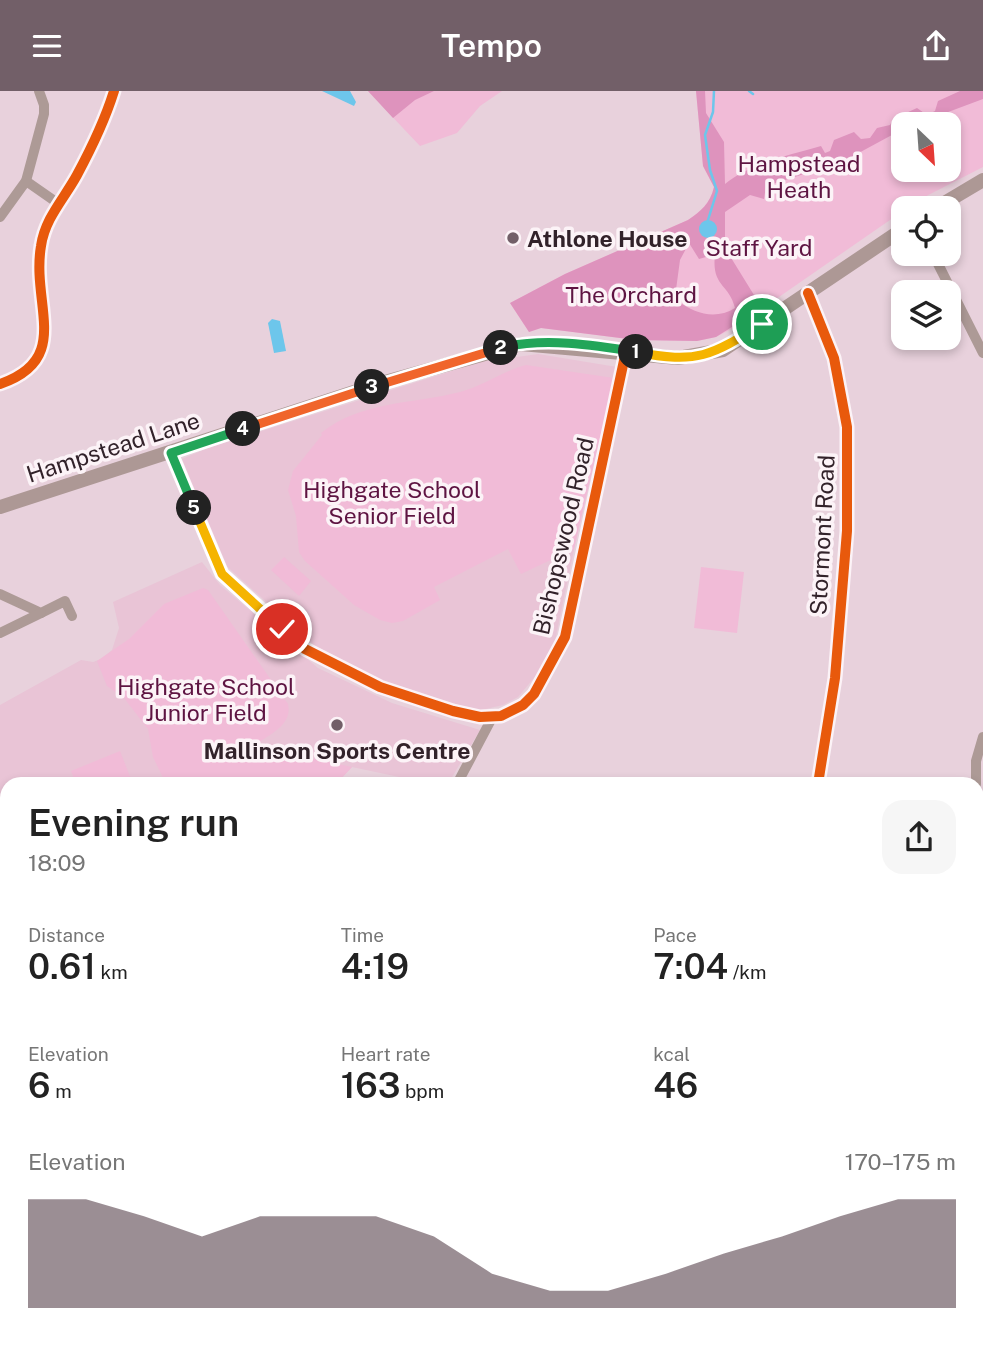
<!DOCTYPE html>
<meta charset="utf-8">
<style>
body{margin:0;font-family:"Public Sans",sans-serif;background:#f6f6f6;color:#222;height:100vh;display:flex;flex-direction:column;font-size:26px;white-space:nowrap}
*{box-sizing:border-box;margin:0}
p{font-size:23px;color:#767676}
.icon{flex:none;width:38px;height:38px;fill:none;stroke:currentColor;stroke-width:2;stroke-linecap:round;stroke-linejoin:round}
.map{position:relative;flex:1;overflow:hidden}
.sheet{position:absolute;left:0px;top:686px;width:984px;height:569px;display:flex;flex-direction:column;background:#fff;border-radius:21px 21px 0 0;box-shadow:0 4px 10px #0003}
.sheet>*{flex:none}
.needle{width:46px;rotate:155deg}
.buttons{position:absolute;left:891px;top:21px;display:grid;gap:14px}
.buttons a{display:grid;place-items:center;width:70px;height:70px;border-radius:14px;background:#fff;box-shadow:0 4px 10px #0003;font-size:35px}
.pin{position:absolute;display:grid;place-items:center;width:60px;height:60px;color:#fff;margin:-30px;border:4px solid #fff;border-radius:50%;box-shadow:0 2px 7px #0007}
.km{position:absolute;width:35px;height:35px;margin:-18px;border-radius:50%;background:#222;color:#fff;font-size:19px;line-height:35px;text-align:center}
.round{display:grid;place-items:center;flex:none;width:74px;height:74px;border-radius:21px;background:#f6f6f6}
.summary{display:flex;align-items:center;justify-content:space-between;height:119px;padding:0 28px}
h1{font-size:38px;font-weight:600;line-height:52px}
.stats{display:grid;grid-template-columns:repeat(3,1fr);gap:10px;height:119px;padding:7px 28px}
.stats div{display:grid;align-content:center}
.stats b{font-size:35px;font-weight:600}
.stats small{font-size:19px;font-weight:400}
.stats p{font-size:19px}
.chart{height:196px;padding:14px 28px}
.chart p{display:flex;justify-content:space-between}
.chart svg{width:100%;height:126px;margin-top:7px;fill:#725f68;opacity:.7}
header{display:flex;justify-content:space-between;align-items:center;height:91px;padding:0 28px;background:#725f68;color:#fff;font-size:32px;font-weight:600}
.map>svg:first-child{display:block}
.built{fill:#e9c4d6}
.green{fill:#f1bbd7;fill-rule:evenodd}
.forest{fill:#de93bd;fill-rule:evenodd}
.water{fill:#6dc6eb}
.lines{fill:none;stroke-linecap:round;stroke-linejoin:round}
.stream{stroke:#6dc6eb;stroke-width:2.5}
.minor{stroke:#ad9a96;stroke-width:10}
.secondary{stroke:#ad9895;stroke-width:14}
.cycleway-casing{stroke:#fcf3f7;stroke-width:15}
.cycleway{stroke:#e8590c;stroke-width:10}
.split-1-casing{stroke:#fff;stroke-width:14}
.split-2-casing{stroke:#fff;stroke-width:14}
.split-3-casing{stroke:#fff;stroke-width:14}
.split-4-casing{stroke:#fff;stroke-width:14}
.split-5-casing{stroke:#fff;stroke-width:14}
.split-6-casing{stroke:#fff;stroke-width:14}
.split-1{stroke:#f5b400;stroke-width:9}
.split-2{stroke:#22a559;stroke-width:9}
.split-3{stroke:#f0652b;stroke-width:9}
.split-4{stroke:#f0652b;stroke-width:9}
.split-5{stroke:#22a559;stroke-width:9}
.split-6{stroke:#f5b400;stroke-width:9}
.poi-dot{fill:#725f68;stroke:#fcf3f7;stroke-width:2.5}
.labels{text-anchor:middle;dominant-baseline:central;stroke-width:7;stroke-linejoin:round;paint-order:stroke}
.park-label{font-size:23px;fill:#5e1442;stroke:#fcf3f7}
.poi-label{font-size:23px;font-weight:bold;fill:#32222a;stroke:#fcf3f7;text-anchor:start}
.street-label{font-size:23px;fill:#32222a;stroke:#fcf3f7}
</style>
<header><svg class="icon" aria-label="menu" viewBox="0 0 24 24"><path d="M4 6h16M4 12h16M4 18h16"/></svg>Tempo<svg class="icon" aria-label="share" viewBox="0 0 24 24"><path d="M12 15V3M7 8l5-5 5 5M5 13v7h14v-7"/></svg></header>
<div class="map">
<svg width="983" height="1254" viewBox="0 0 983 1254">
<rect width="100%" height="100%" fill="#e8d1dc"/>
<g class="built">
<path d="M538 263 617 276 593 368 555 550 544 575 518 606 503 614 477 620 381 589 314 554 222 471 182 368 208 357 480 271Z"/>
<path d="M202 471 220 494 318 577 392 612 480 639 448 693H432L352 676 336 693H7V752L0 757V614L81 569 93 571 101 568 112 559 119 537 113 511Z"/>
</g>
<g class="green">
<path d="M368 0H502L480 15 457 42 420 55Z"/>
<path d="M696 0H983V76L903 117V120L737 235 716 246 697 250 636 249 541 237 529 241 510 212 565 183 688 129C701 120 710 113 714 96L703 75ZM903 33H948V79H903Z"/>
<path d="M526 274 614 287 574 458 521 483 508 458 434 496 440 509 403 530 392 532 380 529 354 514 305 470 299 461 296 425 288 399 293 380 322 344 321 342C361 310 413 313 460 301 483 295 503 280 526 274Z"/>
<path d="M284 466 311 490 299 505 271 479Z"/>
<path d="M701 476 744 481 737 542 694 537Z"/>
<path d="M203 497 208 499 288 613C293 635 267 644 254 655L352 676 336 693H166L153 666 148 638 124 607 107 595 97 570 129 548 164 513Z"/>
<path d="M120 660 133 693H76L71 680Z"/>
<path d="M0 997 7 1001V1044L0 1038Z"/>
<path d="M0 1052 7 1058V1097L0 1106Z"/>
<path d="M808 1248H886V1254H816Z"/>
</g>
<g class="forest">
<path d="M368 0H434L415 9 393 27Z"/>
<path d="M696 0H705L706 22 724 51 725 93C750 72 790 64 821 55L825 62 830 60 834 49 854 41 861 48 870 47 877 37 890 34 893 28 917 17 927 24 935 20 938 10 960 0H983V8L916 33H903V38L842 71 766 95 764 108 750 104 725 121V157L762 217 716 246 697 250 636 249 541 237 529 241 510 212 565 183 688 129C701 120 710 113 714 96L703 75ZM689 152 699 168 706 166 716 156C709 197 728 190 735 217 716 229 695 223 678 210L675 206 680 169Z"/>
<path d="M7 1143V1191L0 1200 2 1168 0 1153Z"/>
</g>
<g class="water">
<path d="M322 0H350L356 11 354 15Z"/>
<circle cx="708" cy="138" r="9"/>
<path d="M272 228 280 230 286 260 274 262 268 232Z"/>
</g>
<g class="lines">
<g class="stream">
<path d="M749 0 753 3"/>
<path d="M708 129 717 100 710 79 705 44 713 21 714 0"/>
</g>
<g class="minor">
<path d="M26 90 59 113"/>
<path d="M0 126 26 90 44 23V14L39 0"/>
<path d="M933 163 983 262"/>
<path d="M808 202 834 267 847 336V440L835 587 818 693"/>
<path d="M0 293C73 268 31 214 41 155 45 127 64 108 77 84 91 58 105 29 114 0"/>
<path d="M171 362 222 483 305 558 380 596 453 620 480 626 501 625 523 614 534 603 565 546 626 260"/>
<path d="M0 503 41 522 65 510 72 525"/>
<path d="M0 542 41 522"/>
<path d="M457 693 492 627"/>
<path d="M976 693V670L983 646"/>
<path d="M976 890 983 892"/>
<path d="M0 1046 7 1051"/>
<path d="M0 1210 7 1203"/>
<path d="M40 1248 43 1254"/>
<path d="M167 1248 173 1254"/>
<path d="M302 1248 311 1254"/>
<path d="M426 1248 436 1254"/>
<path d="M698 1248 706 1254"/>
<path d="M578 1254 583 1248"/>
<path d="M685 1254 689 1248"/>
<path d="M965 1254V1248"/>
</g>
<g class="secondary">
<path d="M936 117 983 89"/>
<path d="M0 416 385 291 521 253 678 267 723 259 903 138"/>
<path d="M0 980 7 985"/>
<path d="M403 1248 414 1254"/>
</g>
<g class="cycleway-casing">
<g id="cycleway">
<path d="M808 202 834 267 847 336V440L835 587 818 693"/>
<path d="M0 293C73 268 31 214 41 155 45 127 64 108 77 84 91 58 105 29 114 0"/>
<path d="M171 362 222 483 305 558 380 596 453 620 480 626 501 625 523 614 534 603 565 546 626 260"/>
</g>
</g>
<use href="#cycleway" class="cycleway"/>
</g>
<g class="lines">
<g class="split-1-casing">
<path id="split-1" d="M636 261C698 273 711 265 762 233"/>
</g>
<g class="split-2-casing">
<path id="split-2" d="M501 257C542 246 595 254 636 261"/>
</g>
<g class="split-3-casing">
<path id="split-3" d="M372 296 501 257"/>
</g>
<g class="split-4-casing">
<path id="split-4" d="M243 338 372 296"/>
</g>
<g class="split-5-casing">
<path id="split-5" d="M194 417 171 362 243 338"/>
</g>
<g class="split-6-casing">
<path id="split-6" d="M194 417 222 483 282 538"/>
</g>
<use href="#split-1" class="split-1"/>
<use href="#split-2" class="split-2"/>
<use href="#split-3" class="split-3"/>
<use href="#split-4" class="split-4"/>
<use href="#split-5" class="split-5"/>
<use href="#split-6" class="split-6"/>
</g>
<g class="poi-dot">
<circle cx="513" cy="147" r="7"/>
<circle cx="337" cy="634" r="7"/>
</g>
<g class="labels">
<g class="park-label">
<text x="799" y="72">Hampstead<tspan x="799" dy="26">Heath</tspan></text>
<text x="759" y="156">Staff Yard</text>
<text x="631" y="203">The Orchard</text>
<text x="392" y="398">Highgate School<tspan x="392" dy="26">Senior Field</tspan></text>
<text x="206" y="595">Highgate School<tspan x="206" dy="26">Junior Field</tspan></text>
</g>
<g class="poi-label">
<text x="527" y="147">Athlone House</text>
<text x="337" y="659" text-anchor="middle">Mallinson Sports Centre</text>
</g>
<g class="street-label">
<text transform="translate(113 356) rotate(-18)">Hampstead Lane</text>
<text transform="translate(822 444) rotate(-87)">Stormont Road</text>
<text transform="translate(563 445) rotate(-77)">Bishopswood Road</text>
</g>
</g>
</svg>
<div class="buttons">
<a><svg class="needle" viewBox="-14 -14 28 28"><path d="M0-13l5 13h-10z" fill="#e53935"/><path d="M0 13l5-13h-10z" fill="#767676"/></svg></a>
<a><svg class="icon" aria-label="locate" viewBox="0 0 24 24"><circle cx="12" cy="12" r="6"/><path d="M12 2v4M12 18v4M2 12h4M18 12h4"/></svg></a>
<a><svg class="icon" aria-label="layers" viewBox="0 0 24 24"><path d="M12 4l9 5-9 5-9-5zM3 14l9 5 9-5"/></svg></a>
</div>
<div class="pin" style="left:762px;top:233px;background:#1e9e55"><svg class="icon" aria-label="arrive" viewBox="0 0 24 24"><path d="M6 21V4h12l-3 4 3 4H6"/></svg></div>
<div class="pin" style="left:282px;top:538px;background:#d93025"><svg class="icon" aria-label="check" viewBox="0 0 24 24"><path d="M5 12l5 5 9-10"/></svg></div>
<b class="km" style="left:636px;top:261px">1</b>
<b class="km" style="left:501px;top:257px">2</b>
<b class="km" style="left:372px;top:296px">3</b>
<b class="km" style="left:243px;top:338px">4</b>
<b class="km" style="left:194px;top:417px">5</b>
<section class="sheet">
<div class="summary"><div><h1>Evening run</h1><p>18:09</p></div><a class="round"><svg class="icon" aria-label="share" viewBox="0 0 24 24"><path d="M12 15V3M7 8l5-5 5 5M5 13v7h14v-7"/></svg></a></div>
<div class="stats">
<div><p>Distance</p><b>0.61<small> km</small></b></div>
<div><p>Time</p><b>4:19</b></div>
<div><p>Pace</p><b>7:04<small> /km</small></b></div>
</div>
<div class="stats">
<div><p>Elevation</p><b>6<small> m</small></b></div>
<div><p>Heart rate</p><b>163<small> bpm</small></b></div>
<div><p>kcal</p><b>46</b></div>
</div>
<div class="chart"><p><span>Elevation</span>170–175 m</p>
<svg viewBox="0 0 160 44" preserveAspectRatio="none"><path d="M0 44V6L10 6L20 12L30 19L40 12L50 12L60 12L70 19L80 32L90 38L100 38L110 32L120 25L130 19L140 12L150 6L160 6V44z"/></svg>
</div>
</section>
</div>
